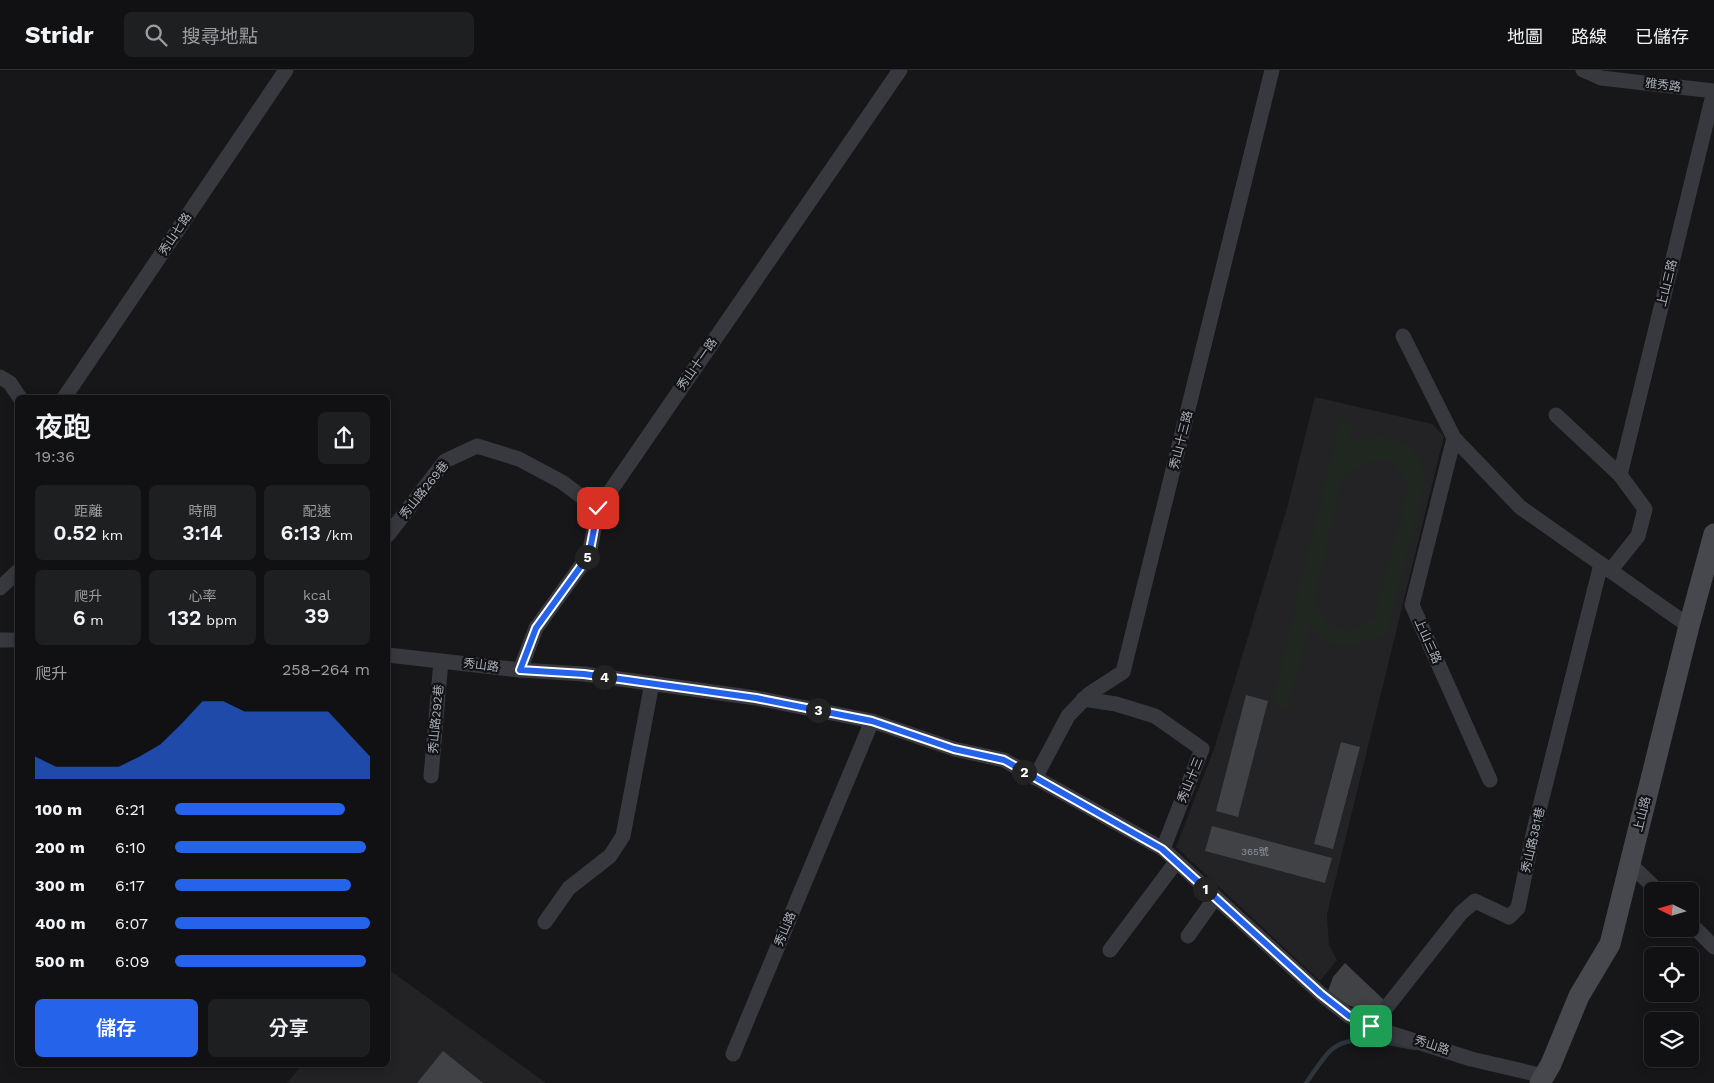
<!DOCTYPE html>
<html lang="zh-TW">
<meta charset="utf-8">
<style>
body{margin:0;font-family:"Work Sans","Noto Sans TC",sans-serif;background:#1e1f21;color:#f1f3f6;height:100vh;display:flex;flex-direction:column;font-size:19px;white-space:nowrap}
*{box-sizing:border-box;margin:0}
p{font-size:16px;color:#9c9da0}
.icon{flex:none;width:28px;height:28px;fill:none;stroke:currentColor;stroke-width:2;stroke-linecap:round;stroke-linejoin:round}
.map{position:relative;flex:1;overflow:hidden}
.drawer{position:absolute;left:15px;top:325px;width:375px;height:672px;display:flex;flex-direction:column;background:#111113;border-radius:8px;box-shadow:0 2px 12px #0003,0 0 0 1px #303133}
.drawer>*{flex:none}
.needle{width:32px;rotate:275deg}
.buttons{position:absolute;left:1644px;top:812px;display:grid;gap:10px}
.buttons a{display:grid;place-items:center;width:55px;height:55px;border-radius:8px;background:#111113;box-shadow:0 2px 12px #0003,0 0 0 1px #303133;font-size:25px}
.pin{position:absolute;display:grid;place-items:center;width:42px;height:42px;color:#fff;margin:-21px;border-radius:10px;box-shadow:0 2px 8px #0006}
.km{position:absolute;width:25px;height:25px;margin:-12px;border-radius:50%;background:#222;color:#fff;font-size:14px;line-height:25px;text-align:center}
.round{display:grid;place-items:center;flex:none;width:52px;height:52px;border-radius:8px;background:#1e1f21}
.summary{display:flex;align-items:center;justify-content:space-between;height:85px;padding:0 20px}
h1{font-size:28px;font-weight:600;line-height:38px}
.metrics{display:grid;grid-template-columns:repeat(3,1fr);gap:8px;height:85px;padding:5px 20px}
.metrics div{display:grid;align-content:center;border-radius:8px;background:#1e1f21;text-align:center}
.metrics b{font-size:21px;font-weight:600}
.metrics small{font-size:14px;font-weight:400}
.metrics p{font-size:14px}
.chart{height:140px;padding:10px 20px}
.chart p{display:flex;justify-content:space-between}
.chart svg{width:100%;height:90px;margin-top:5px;fill:#2563eb;opacity:.7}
.cta{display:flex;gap:10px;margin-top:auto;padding:10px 20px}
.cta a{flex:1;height:58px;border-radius:8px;background:#2563eb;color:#fff;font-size:20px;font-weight:600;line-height:58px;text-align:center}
.cta a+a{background:#1e1f21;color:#f1f3f6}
ul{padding:0 20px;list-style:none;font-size:16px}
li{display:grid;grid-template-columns:80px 60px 1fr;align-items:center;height:38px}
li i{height:12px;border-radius:6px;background:#2563eb}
header{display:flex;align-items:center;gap:30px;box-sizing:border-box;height:70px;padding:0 25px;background:#111113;border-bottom:1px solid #303133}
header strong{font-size:24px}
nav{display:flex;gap:28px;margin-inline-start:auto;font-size:18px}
.search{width:350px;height:45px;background:#1e1f21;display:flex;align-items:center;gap:12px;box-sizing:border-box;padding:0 18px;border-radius:8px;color:#9c9da0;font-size:19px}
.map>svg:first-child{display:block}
.built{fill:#232326}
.green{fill:#1f2720;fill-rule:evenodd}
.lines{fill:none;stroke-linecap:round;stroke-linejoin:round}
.stream{stroke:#2d363c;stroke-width:4.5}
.building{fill:#414246}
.street{stroke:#38393e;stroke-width:15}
.secondary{stroke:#46484e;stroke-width:21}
.route-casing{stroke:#fff;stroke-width:10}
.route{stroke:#2563eb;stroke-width:6}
.labels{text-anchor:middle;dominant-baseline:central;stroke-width:4.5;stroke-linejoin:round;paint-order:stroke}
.number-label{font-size:10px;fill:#8f939c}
.street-label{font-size:12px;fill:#a9aeb8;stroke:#121214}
</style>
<header>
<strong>Stridr</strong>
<div class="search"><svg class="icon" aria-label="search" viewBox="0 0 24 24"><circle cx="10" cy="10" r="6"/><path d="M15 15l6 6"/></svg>搜尋地點</div>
<nav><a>地圖</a><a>路線</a><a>已儲存</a></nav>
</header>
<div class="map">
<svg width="1714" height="1013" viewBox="0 0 1714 1013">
<rect width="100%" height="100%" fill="#171719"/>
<g class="built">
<path d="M1315 327 1432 354 1444 366 1327 844 1329 875 1337 890 1320 911 1176 777 1214 679 1287 438Z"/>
<path d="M388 899 546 1013H287L302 995H388Z"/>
</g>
<path class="green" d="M1340 349 1353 354 1349 373C1386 359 1423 370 1425 414L1388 562C1371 572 1335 585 1319 566 1315 562 1313 557 1310 553L1287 640 1272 635ZM1379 390H1392L1401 403 1408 419 1374 548C1343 571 1331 560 1314 531L1343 407 1364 394Z"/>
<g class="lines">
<path class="stream" d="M1306 1013C1313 1003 1321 991 1329 982 1350 960 1389 974 1415 978"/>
</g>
<g class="building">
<path d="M1246 625 1268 631 1238 747 1216 741Z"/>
<path d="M1341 672 1360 677 1333 779 1314 774Z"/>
<path d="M1212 756 1332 788 1325 813 1205 781Z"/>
<path d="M1345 893 1385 931 1372 945 1348 935 1328 921 1333 907Z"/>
<path d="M443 981 483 1013H417Z"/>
</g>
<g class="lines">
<g class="street">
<path d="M1583 0 1601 8 1714 21 1620 405 1645 439 1638 466 1610 501"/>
<path d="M1403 266 1454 368 1520 437 1689 556"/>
<path d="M0 307 10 313 20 328"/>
<path d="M64 328 286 0"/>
<path d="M1556 345 1620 405"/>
<path d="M1454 368 1412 535 1490 710"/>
<path d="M388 465 445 391 477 376 519 389 562 412 598 439"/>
<path d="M0 518 18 501"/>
<path d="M0 570H18"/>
<path d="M388 585 520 600 584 604 756 628 872 651 954 679 1004 690 1163 779 1321 924 1349 946 1371 957 1471 989 1544 1006"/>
<path d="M520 600 536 558 589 485 598 439 900 0"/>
<path d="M1083 629 1116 634 1155 646 1202 679 1163 779"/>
<path d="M431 706 441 591"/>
<path d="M1035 708 1068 646 1089 624 1123 602 1272 0"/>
<path d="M1629 793 1658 821"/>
<path d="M545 852 569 818 610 786 623 766 652 613"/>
<path d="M1690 853 1714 877"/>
<path d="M1188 866 1215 828"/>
<path d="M1110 880 1176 792"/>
<path d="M1371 957 1461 843 1475 831 1509 847 1518 838 1534 760 1601 494"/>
<path d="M733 984 872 651"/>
</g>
<path class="secondary" d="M1540 1013 1551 994 1579 926 1610 874 1689 556 1714 464"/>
</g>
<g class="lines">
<g class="route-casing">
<path id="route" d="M598 438 589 485 536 558 520 600 584 604 756 628 872 651 954 679 1004 690 1162 779 1321 924 1349 946 1371 956"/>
</g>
<use href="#route" class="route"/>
</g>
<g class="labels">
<g class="number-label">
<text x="1255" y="781">365號</text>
</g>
<g class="street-label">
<text transform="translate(1663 15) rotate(7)">雅秀路</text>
<text transform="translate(175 164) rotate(-56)">秀山七路</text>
<text transform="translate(1667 213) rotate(-76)">上山三路</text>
<text transform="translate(697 294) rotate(-55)">秀山十一路</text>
<text transform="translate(1181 370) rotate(-76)">秀山十三路</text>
<text transform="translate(424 420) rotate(-51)">秀山路269巷</text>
<text transform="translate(1428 571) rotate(66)">上山三路</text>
<text transform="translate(481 595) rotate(7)">秀山路</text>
<text transform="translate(436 649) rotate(-85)">秀山路292巷</text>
<text transform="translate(1190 710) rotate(-68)">秀山十三</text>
<text transform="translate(1642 744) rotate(-76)">上山路</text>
<text transform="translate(1533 770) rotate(-77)">秀山路381巷</text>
<text transform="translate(785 859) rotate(-67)">秀山路</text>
<text transform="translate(1432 975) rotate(18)">秀山路</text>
</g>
</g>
</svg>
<div class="buttons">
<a><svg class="needle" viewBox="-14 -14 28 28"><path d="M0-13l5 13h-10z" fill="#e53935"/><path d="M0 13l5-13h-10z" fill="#9c9da0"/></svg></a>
<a><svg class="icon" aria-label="locate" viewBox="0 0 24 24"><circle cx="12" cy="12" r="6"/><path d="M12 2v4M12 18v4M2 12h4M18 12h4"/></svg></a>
<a><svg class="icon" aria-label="layers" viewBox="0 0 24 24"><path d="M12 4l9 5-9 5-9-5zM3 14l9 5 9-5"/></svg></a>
</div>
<div class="pin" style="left:1371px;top:956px;background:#1e9e55"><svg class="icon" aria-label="arrive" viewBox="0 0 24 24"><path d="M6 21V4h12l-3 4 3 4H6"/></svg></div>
<div class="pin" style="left:598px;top:438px;background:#d93025"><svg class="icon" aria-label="check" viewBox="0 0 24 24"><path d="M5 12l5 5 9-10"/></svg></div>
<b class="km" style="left:1205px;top:819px">1</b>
<b class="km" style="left:1024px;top:702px">2</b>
<b class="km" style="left:818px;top:640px">3</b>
<b class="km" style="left:604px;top:607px">4</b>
<b class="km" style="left:587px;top:487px">5</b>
<section class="drawer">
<div class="summary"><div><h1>夜跑</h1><p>19:36</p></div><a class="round"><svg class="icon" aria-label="share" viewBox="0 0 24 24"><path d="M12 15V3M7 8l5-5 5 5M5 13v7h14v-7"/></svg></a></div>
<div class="metrics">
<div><p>距離</p><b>0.52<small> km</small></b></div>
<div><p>時間</p><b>3:14</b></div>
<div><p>配速</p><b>6:13<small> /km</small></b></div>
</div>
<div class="metrics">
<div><p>爬升</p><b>6<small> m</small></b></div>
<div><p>心率</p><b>132<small> bpm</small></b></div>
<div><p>kcal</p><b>39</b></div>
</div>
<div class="chart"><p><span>爬升</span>258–264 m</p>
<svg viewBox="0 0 160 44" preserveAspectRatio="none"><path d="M0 44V33L10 38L20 38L30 38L40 38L50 33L60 27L70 17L80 6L90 6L100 11L110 11L120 11L130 11L140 11L150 22L160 33V44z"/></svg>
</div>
<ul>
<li><b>100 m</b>6:21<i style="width:87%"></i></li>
<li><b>200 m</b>6:10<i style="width:98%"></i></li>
<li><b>300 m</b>6:17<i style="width:90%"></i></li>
<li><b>400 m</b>6:07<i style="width:100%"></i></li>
<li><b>500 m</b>6:09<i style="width:98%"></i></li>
</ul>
<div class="cta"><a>儲存</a><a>分享</a></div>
</section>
</div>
